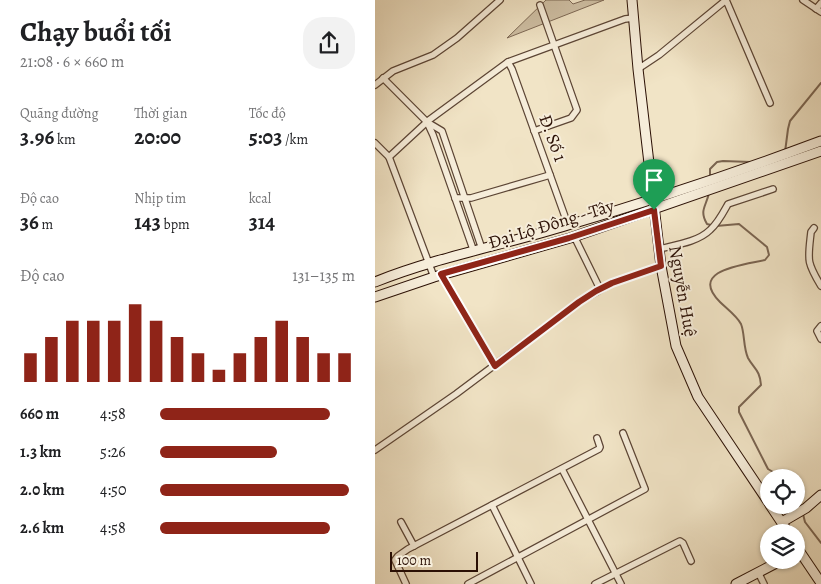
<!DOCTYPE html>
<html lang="vi">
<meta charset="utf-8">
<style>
body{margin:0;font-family:Alegreya,serif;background:#f2f2f2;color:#202124;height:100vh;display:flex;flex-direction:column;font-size:19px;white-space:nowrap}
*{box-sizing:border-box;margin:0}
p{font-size:16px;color:#757577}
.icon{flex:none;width:28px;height:28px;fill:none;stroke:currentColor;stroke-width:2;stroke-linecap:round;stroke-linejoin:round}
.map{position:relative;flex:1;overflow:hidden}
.details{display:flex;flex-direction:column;background:#fff;width:375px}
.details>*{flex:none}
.fabs{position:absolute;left:385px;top:469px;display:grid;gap:10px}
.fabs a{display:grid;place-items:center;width:45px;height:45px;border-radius:50%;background:#fff;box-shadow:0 1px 4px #0004;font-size:25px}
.scale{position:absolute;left:15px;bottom:12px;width:88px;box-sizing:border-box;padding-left:5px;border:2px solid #2b1005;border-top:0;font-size:14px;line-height:18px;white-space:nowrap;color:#2b1005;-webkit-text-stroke:4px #f6edda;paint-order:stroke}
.pin{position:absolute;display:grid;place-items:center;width:42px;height:42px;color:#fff;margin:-51px -21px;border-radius:50% 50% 50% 0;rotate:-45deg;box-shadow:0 0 5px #0007}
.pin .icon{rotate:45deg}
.round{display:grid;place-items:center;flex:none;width:52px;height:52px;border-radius:20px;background:#f2f2f2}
.head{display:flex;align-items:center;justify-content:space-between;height:85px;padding:0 20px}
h1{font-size:28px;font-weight:700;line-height:38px}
.figures{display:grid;grid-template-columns:repeat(3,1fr);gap:8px;height:85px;padding:5px 20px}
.figures div{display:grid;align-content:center}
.figures b{font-size:21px;font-weight:700}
.figures small{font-size:14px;font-weight:400}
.figures p{font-size:14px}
.chart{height:140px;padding:10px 20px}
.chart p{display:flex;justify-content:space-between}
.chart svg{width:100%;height:90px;margin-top:5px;stroke:#8f2418;stroke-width:6}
ul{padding:0 20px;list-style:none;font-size:16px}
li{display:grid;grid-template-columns:80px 60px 1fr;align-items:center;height:38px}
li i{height:12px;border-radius:6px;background:#8f2418}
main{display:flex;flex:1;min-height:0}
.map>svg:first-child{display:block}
.green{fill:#cfc0a5;stroke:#7d6855}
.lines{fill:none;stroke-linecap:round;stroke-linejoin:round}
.stream{stroke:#7a6451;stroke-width:2}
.street-casing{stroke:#5c4535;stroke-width:8}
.secondary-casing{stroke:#2b1005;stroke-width:11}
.street{stroke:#f6edda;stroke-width:5.5}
.secondary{stroke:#f6edda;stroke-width:9}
.route-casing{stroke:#fff;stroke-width:10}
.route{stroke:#8f2418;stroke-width:6}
.labels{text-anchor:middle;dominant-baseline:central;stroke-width:4;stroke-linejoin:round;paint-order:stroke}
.street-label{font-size:18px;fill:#2b1005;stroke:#f6edda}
</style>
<main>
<section class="details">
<div class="head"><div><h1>Chạy buổi tối</h1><p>21:08 · 6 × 660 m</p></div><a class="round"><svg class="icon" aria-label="share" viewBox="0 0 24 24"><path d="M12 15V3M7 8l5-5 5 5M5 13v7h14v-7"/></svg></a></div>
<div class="figures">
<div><p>Quãng đường</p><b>3.96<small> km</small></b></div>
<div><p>Thời gian</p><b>20:00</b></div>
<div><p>Tốc độ</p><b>5:03<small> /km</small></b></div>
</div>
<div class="figures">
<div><p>Độ cao</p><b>36<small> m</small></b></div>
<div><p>Nhịp tim</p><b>143<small> bpm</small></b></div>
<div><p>kcal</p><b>314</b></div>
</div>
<div class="chart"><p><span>Độ cao</span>131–135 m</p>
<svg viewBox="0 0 160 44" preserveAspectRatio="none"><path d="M5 44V30M15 44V22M25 44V14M35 44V14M45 44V14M55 44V6M65 44V14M75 44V22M85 44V30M95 44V38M105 44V30M115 44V22M125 44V14M135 44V22M145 44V30M155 44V30"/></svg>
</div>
<ul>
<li><b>660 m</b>4:58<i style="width:87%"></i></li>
<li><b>1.3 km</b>5:26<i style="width:60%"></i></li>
<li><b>2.0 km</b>4:50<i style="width:97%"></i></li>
<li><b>2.6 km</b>4:58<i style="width:87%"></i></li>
</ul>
</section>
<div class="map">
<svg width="446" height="584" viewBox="0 0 446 584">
<rect width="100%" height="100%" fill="#f1e4c6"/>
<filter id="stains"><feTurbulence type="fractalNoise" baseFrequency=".004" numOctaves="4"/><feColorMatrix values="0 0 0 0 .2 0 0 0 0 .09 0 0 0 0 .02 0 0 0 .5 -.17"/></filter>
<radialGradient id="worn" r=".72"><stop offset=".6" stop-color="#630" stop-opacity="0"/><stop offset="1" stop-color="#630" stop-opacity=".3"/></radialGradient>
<path class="green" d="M171 0H194L198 4 210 0H229L132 38Z"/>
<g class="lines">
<g class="stream">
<path d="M410 152 413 129 415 121 446 83"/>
<path d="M335 176V169L342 162 348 161 376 162"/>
<path d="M334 193C331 207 324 210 332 224L336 225"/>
<path d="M341 226 364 224 392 247 394 255 390 260C368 265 313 270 345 302 351 308 362 316 366 324 370 334 368 347 373 358 379 369 385 370 386 385L364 407V412L393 469 408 478"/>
<path d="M421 492 426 507"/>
<path d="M428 514 430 522 446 543"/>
</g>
<g class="street-casing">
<g id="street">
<path d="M428 0 446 12"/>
<path d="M441 9 446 3"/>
<path d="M133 62 137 69 193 225"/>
<path d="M263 69 284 55 351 0 395 103"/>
<path d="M8 78 52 122 67 131 107 249"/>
<path d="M0 85 18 71 58 55 82 38 125 0"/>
<path d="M52 122 58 135 99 252"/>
<path d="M159 131 196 118 202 110 165 5"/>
<path d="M0 143 14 157 59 277"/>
<path d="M14 157 54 120 133 62 250 19 259 18"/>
<path d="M80 198H96L175 175"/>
<path d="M439 228 436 232C433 260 431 261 446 286"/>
<path d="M199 236 225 289"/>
<path d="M284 249C300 245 323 242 335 230 343 223 348 213 353 204L398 189"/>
<path d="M66 274 120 366"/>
<path d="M446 326 442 331 446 339"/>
<path d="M0 450 81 394 204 302 237 283 286 266"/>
<path d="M187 469 246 584"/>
<path d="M117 505 156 584"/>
<path d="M26 522 39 546"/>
<path d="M383 572 389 584"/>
<path d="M31 584 20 560 23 556 33 549 224 449 225 447 222 438"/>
<path d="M93 584 270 489 248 433"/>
<path d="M220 584 305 541 308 543 316 561"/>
</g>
</g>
<g class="secondary-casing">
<g id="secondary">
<path d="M257 0 263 69 286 266 301 346 323 397 394 503"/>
<path d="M0 282C62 257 129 245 193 225 279 200 363 172 446 141"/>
<path d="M0 297 59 277 195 238 446 151"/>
<path d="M395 505 413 532"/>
<path d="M407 522 431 508 446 495"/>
<path d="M421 546 446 583"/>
<path d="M361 584 407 560"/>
</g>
</g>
<use href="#street" class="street"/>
<use href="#secondary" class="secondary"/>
</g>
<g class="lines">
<g class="route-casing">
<path id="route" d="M279 210 286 266 237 283 221 291 204 302 120 366 66 274 194 238Z"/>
</g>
<use href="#route" class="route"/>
</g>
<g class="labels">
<g class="street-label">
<text transform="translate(178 138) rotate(70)">Đ. Số 1</text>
<text transform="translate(176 224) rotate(-17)">Đại Lộ Đông - Tây</text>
<text transform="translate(308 291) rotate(80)">Nguyễn Huệ</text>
</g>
</g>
<rect width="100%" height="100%" filter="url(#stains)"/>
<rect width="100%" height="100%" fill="url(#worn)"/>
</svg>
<div class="fabs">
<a><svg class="icon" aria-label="locate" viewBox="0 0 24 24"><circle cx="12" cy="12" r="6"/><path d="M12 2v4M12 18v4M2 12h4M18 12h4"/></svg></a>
<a><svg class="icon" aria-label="layers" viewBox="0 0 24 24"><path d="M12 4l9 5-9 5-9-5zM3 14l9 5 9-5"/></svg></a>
</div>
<div class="scale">100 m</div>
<div class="pin" style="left:279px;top:210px;background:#1e9e55"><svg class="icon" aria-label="arrive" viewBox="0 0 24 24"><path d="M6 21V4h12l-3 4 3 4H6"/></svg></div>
</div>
</main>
